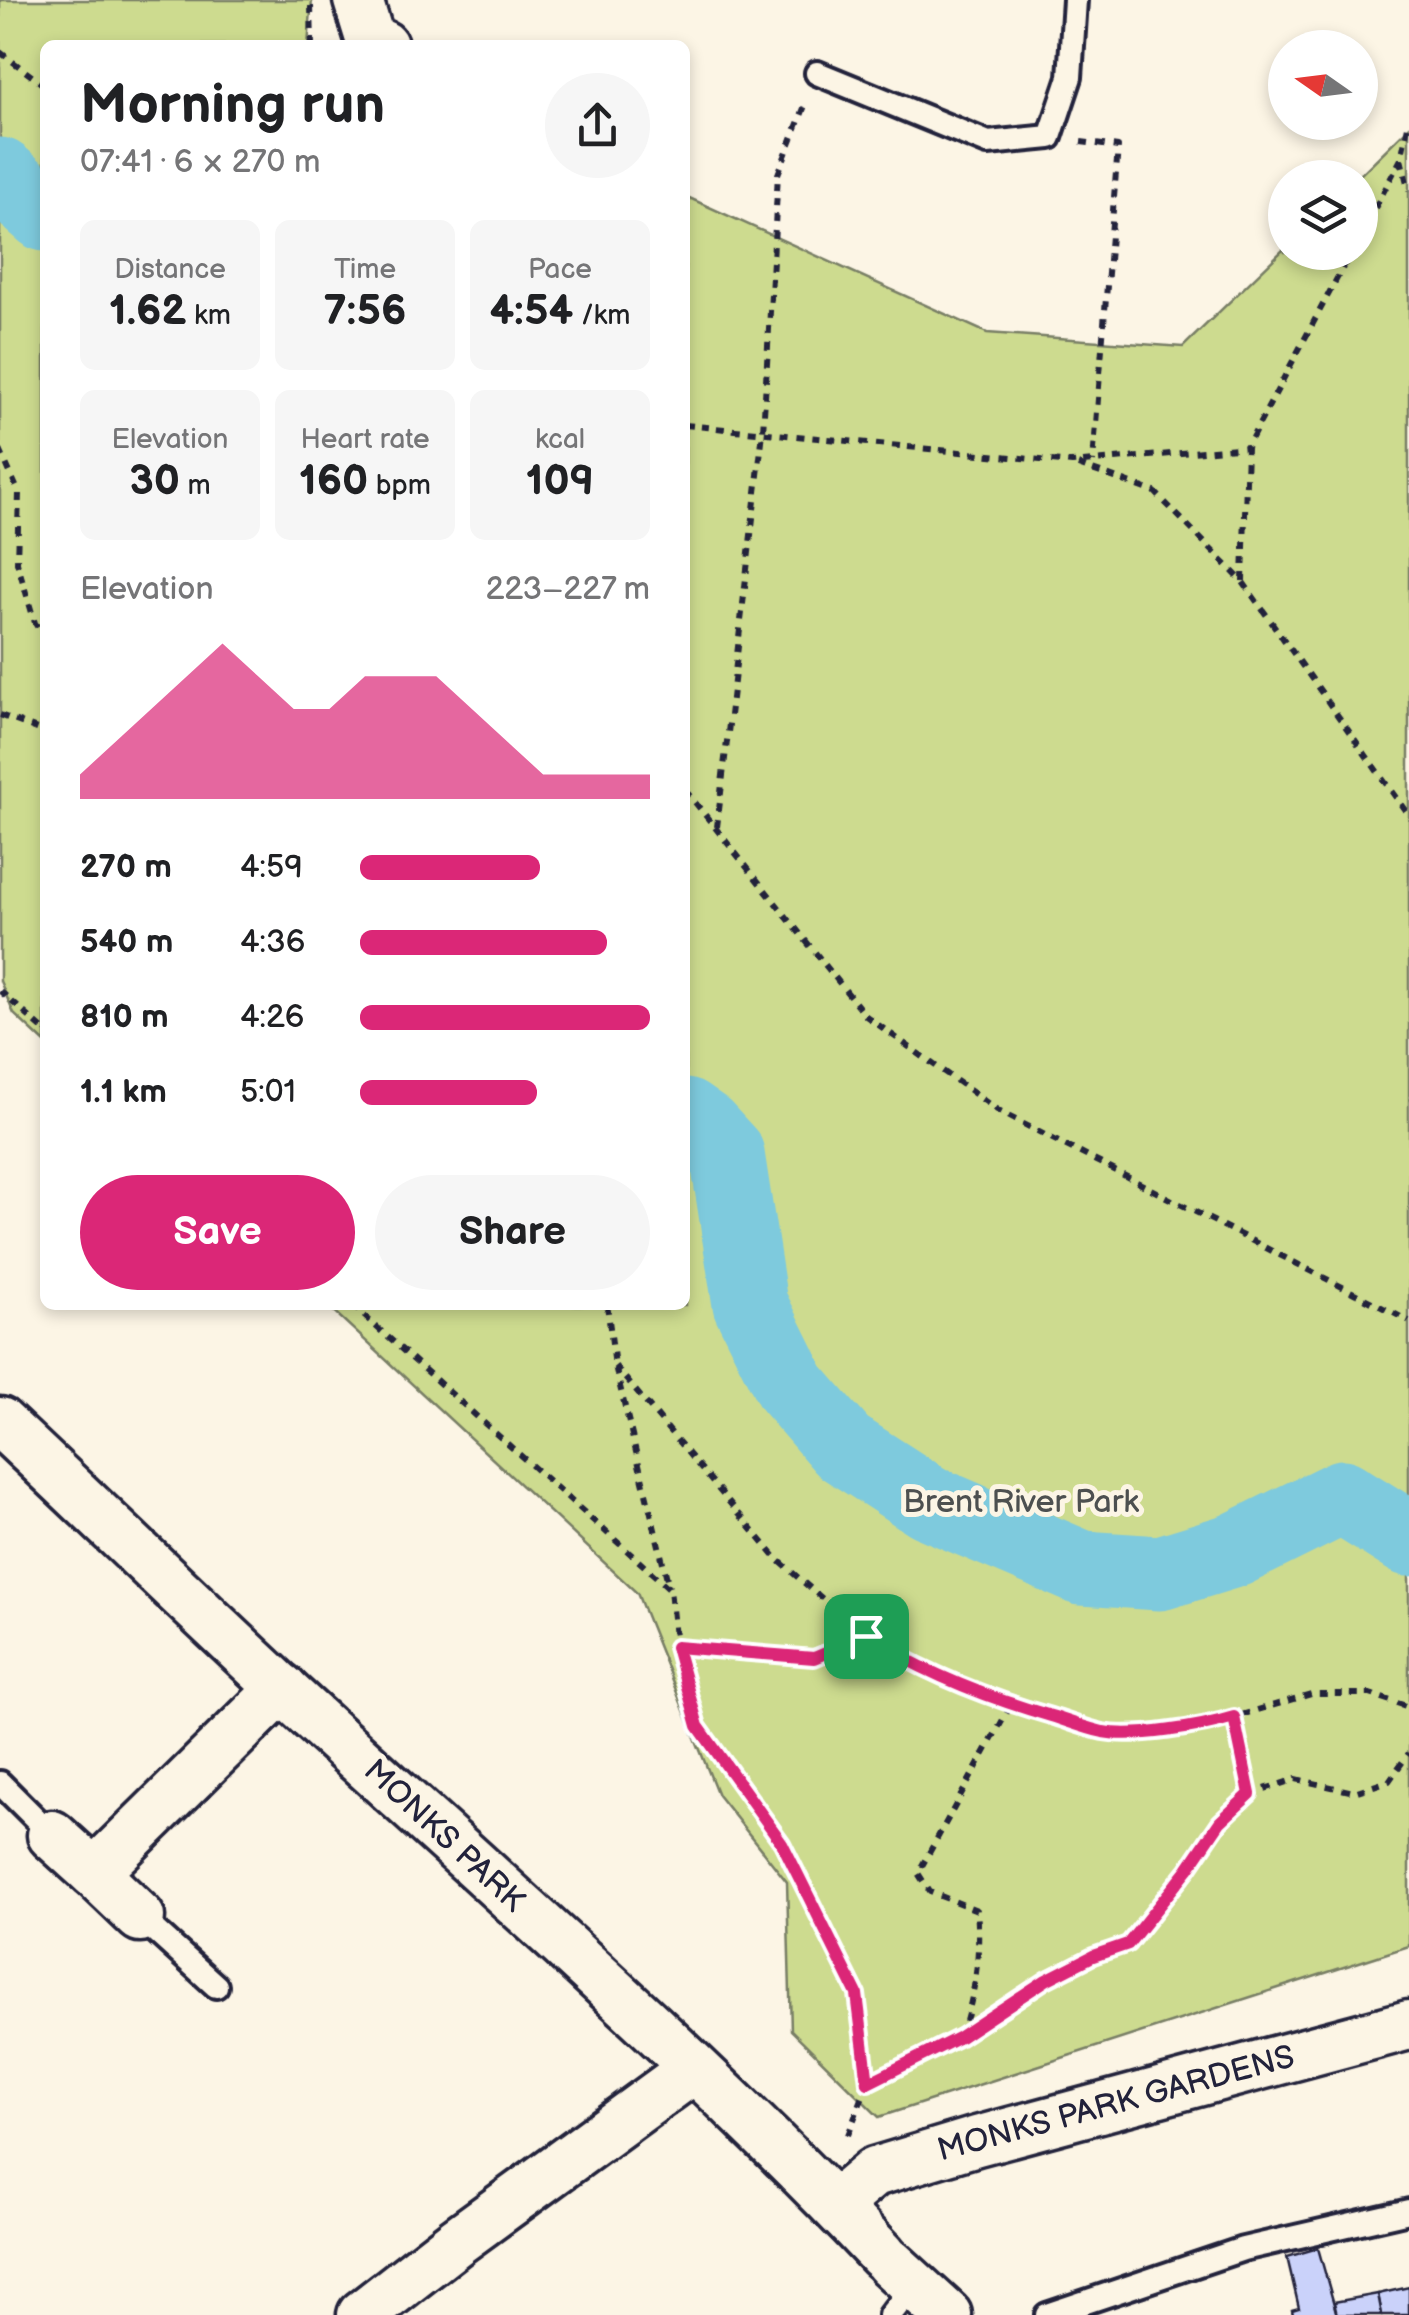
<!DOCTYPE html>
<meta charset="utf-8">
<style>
body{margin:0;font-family:"Balsamiq Sans",sans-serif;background:#f6f6f6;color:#202124;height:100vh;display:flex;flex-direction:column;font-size:38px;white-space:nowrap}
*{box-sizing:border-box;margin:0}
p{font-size:32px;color:#757577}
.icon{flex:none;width:55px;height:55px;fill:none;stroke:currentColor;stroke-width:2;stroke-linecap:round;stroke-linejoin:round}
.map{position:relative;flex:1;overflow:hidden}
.sheet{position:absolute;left:40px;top:40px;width:650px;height:1270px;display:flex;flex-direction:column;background:#fff;border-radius:15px;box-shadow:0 5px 15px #0003}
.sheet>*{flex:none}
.needle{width:65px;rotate:284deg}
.controls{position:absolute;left:1268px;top:30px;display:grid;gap:20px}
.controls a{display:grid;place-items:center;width:110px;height:110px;border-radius:50%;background:#fff;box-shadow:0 5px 15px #0003;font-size:50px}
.pin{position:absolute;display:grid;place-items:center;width:85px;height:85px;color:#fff;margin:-42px;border-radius:20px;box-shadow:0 5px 15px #0006}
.round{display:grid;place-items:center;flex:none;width:105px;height:105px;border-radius:52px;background:#f6f6f6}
.overview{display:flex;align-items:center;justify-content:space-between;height:170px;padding:0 40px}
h1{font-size:55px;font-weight:700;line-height:75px}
.figures{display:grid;grid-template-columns:repeat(3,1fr);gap:15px;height:170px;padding:10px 40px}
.figures div{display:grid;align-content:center;border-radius:15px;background:#f6f6f6;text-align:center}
.figures b{font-size:42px;font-weight:700}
.figures small{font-size:28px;font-weight:400}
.figures p{font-size:28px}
.chart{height:280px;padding:20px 40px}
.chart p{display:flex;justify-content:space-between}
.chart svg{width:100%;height:180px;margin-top:10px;fill:#db2777;opacity:.7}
.cta{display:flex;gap:20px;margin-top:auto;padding:20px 40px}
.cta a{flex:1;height:115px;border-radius:60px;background:#db2777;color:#fff;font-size:40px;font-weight:700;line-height:115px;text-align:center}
.cta a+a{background:#f6f6f6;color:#202124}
ul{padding:0 40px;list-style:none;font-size:32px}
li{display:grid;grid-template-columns:160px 120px 1fr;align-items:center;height:75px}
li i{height:25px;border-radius:12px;background:#db2777}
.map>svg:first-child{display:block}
.green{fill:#cddb8f;stroke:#787e65;stroke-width:2.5}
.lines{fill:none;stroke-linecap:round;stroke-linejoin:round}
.river{stroke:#7ecadd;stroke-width:75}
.building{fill:#cad2fa;stroke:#22223b;stroke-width:2.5}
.service-casing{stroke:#22223b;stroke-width:30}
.minor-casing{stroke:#22223b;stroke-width:55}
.path{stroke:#22223b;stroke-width:6;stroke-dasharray:8 8;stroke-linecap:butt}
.service{stroke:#fcf5e5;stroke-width:22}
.minor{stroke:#fcf5e5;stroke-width:48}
.route-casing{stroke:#fff;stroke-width:20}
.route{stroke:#db2777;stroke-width:12}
.labels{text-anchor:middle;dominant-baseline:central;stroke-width:10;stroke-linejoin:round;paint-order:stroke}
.park-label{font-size:32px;fill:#4d5050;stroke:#fcf5e5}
.street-label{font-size:32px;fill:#22223b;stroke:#fcf5e5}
</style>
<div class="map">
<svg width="1409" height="2315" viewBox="0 0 1409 2315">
<rect width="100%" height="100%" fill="#fcf5e5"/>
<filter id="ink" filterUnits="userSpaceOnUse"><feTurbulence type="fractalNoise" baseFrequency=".01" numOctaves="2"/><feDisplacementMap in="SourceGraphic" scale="20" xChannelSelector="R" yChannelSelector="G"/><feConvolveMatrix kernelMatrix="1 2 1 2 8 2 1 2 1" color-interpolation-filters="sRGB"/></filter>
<g filter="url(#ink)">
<g class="green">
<path d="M0 0H312L308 45H45V1043L14 1014 0 981Z"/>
<path d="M1409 127V1946L879 2117 791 2030 787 1882 718 1795 637 1593 327 1305H685V196L987 333 1183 347 1285 248V252H1360L1358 177Z"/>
</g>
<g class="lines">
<g class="river">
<path d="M0 175 45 214"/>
<path d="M685 1116 705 1130 727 1154 750 1304 791 1387 843 1447 928 1502 1082 1568 1160 1573 1235 1550 1342 1497 1409 1539"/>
</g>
</g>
<g class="building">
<path d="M1318 2248 1337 2315H1293L1292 2310 1299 2308 1287 2257Z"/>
<path d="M1409 2287V2315H1382L1378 2294Z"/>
<path d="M1378 2294 1382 2315H1337L1334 2302Z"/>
</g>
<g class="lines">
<g class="service-casing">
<g id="service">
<path d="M817 73 988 143 1050 137 1070 77 1075 0"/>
<path d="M0 1783 52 1835"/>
<path d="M140 1917 216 1986"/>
<path d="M890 2315 914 2285"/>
<path d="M1047 2315 1243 2249 1409 2211"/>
</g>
</g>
<g class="minor-casing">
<g id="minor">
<path d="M358 0 370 39 383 45"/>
<path d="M0 1422C94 1510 186 1600 281 1688 483 1874 693 2055 882 2255"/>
<path d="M52 1835 94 1873 282 1688"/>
<path d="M94 1873 140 1917"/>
<path d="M835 2205 874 2172 977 2141 1409 2025"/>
<path d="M890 2263 947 2315"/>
<path d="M362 2315 457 2241 693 2069"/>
</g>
</g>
<g class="path">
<path d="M311 6 312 45"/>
<path d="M0 52 45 86"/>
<path d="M1081 142 1118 147 1093 462"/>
<path d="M1401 159 1409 191"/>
<path d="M1360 236 1401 159 1409 121"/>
<path d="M685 425 1072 463 1247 447"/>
<path d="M0 450 19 493 17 562 35 623 45 639"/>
<path d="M1078 465 1155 492 1243 582 1409 816"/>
<path d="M1243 581 1247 447 1351 252"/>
<path d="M0 715 45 732"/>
<path d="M685 790 866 1016 1000 1112 1409 1321"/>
<path d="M717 827 763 432 778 174 806 103"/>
<path d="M0 991 45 1031"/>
<path d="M352 1305 670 1589 676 1647 697 1727 782 1843 857 1994 868 2083"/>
<path d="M607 1305 615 1366 669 1587"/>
<path d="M615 1366 776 1558 866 1637 911 1665 1011 1705 1106 1733 1198 1728 1311 1694H1370L1409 1707"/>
<path d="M676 1647 814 1658 865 1637"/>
<path d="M1234 1717 1251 1794"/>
<path d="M963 2036 1046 1980 1093 1956 1127 1944 1150 1920 1220 1822 1246 1795 1296 1779 1354 1792 1389 1781 1409 1753"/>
<path d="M848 2135 868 2083 961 2037C975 1995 981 1955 977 1910L930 1892 918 1873 1011 1705"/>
</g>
<use href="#service" class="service"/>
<use href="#minor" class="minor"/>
</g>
</g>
<g class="lines" filter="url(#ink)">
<g class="route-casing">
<path id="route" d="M866 1636C924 1673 985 1697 1051 1716 1068 1721 1085 1728 1103 1732 1136 1738 1201 1727 1234 1717L1250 1794 1220 1822 1188 1869 1128 1944 1093 1956 1046 1980 960 2037 868 2083 857 1994 782 1843 698 1726 676 1647 814 1658Z"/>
</g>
<use href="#route" class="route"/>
</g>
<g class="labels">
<g class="park-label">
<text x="1021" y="1502">Brent River Park</text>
</g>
<g class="street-label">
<text transform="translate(444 1836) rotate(43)">MONKS PARK</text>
<text transform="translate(1116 2104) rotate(-15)">MONKS PARK GARDENS</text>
</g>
</g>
</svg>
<div class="controls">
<a><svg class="needle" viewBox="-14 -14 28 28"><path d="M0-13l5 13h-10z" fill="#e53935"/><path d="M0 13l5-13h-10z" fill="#757577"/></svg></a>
<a><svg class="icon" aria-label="layers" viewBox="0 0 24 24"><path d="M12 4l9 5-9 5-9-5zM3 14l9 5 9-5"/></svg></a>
</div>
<div class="pin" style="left:866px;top:1636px;background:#1e9e55"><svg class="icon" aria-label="arrive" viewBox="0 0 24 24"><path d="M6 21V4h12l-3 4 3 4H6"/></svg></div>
<section class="sheet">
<div class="overview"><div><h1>Morning run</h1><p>07:41 · 6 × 270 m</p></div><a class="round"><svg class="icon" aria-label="share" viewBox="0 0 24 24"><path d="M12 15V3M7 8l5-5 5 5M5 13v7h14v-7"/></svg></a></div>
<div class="figures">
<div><p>Distance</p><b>1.62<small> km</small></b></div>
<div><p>Time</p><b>7:56</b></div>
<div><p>Pace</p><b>4:54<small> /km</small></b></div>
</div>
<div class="figures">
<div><p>Elevation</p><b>30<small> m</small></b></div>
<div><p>Heart rate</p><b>160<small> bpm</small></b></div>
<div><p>kcal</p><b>109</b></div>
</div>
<div class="chart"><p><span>Elevation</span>223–227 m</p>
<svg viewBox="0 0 160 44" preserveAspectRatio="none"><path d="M0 44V38L10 30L20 22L30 14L40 6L50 14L60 22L70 22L80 14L90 14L100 14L110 22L120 30L130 38L140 38L150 38L160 38V44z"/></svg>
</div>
<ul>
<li><b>270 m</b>4:59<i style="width:62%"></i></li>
<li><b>540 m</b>4:36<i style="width:85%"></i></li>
<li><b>810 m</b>4:26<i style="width:100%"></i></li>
<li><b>1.1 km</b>5:01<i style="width:61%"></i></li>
</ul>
<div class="cta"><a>Save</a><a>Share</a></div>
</section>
</div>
